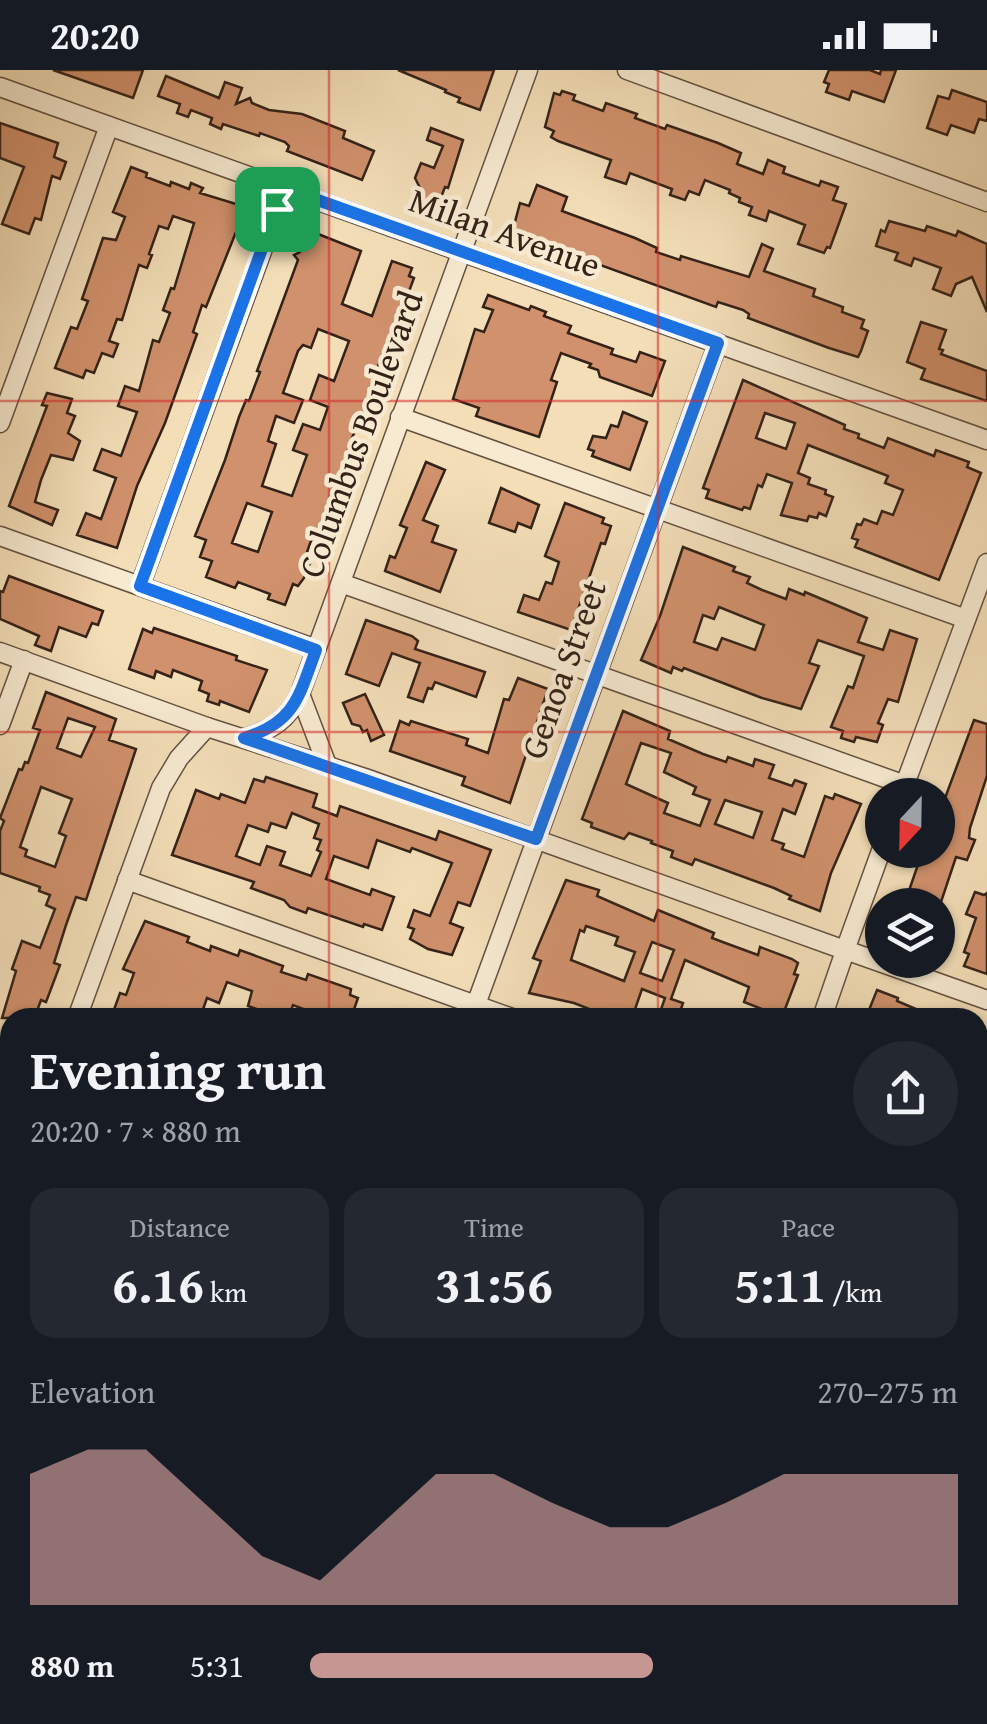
<!DOCTYPE html>
<meta charset="utf-8">
<style>
body{margin:0;font-family:"Gentium Book Plus",serif;background:#242831;color:#f1f3f6;height:100vh;display:flex;flex-direction:column;font-size:38px;white-space:nowrap}
*{box-sizing:border-box;margin:0}
p{font-size:32px;color:#9ea1a6}
.icon{flex:none;width:55px;height:55px;fill:none;stroke:currentColor;stroke-width:2;stroke-linecap:round;stroke-linejoin:round}
.map{position:relative;flex:1;overflow:hidden}
.sheet{position:absolute;left:0px;top:938px;width:988px;height:718px;display:flex;flex-direction:column;background:#171b24;border-radius:30px 30px 0 0;box-shadow:0 2px 8px #0004}
.sheet>*{flex:none}
.needle{width:65px;rotate:202deg}
.buttons{position:absolute;left:865px;top:708px;display:grid;gap:20px}
.buttons a{display:grid;place-items:center;width:90px;height:90px;border-radius:50%;background:#171b24;box-shadow:0 2px 8px #0004;font-size:50px}
.pin{position:absolute;display:grid;place-items:center;width:85px;height:85px;color:#fff;margin:-42px;border-radius:20px;box-shadow:0 5px 15px #0006}
.round{display:grid;place-items:center;flex:none;width:105px;height:105px;border-radius:52px;background:#242831}
.summary{display:flex;align-items:center;justify-content:space-between;height:170px;padding:0 30px}
h1{font-size:55px;font-weight:600;line-height:75px}
.metrics{display:grid;grid-template-columns:repeat(3,1fr);gap:15px;height:170px;padding:10px 30px}
.metrics div{display:grid;align-content:center;border-radius:25px;background:#242831;text-align:center}
.metrics b{font-size:50px;font-weight:600}
.metrics small{font-size:28px;font-weight:400}
.metrics p{font-size:28px}
.chart{height:280px;padding:20px 30px}
.chart p{display:flex;justify-content:space-between}
.chart svg{width:100%;height:180px;margin-top:10px;fill:#c59692;opacity:.7}
ul{padding:0 30px;list-style:none;font-size:32px}
li{display:grid;grid-template-columns:160px 120px 1fr;align-items:center;height:75px}
li i{height:25px;border-radius:12px;background:#c59692}
.status{display:flex;justify-content:space-between;align-items:center;height:70px;padding:0 50px;background:#171b24;direction:ltr}
.status svg{height:28px;fill:currentColor}
.map>svg:first-child{display:block}
.building{fill:#d0916c;stroke:#342218;stroke-width:2.5;fill-rule:evenodd}
.lines{fill:none;stroke-linecap:round;stroke-linejoin:round}
.minor-casing{stroke:#645140;stroke-width:21}
.minor{stroke:#f7ead1;stroke-width:18}
.route-casing{stroke:#fff;stroke-width:20}
.route{stroke:#1a73e8;stroke-width:12}
.grid{fill:none;stroke:#d62828;stroke-width:2.5;stroke-opacity:0.55}
.labels{text-anchor:middle;dominant-baseline:central;stroke-width:9;stroke-linejoin:round;paint-order:stroke}
.street-label{font-size:35px;fill:#342218;stroke:#f7ead1}
</style>
<div class="status"><b>20:20</b><svg viewBox="0 0 49 12"><path d="M0 12V9h3v3zM5 12V6h3v6zM10 12V3h3v9zM15 12V0h3v12zM26 1h20v11H26zM47 4h2v5h-2z"/></svg></div>
<div class="map">
<svg width="987" height="1654" viewBox="0 0 987 1654">
<rect width="100%" height="100%" fill="#f3deb8"/>
<filter id="stains"><feTurbulence type="fractalNoise" baseFrequency=".002" numOctaves="4"/><feColorMatrix values="0 0 0 0 .2 0 0 0 0 .09 0 0 0 0 .02 0 0 0 .5 -.17"/></filter>
<radialGradient id="worn" r=".72"><stop offset=".6" stop-color="#630" stop-opacity="0"/><stop offset="1" stop-color="#630" stop-opacity=".3"/></radialGradient>
<g class="building">
<path d="M53 0H143L133 28Z"/>
<path d="M398 0H494L480 40 458 32 460 28 445 22 446 20Z"/>
<path d="M829 0H870L880 4 881 0H896L884 32 852 21 849 30 826 22 829 14 824 12Z"/>
<path d="M166 6 219 28 225 12 242 18 236 34 250 28 252 33 269 40 302 44 345 61 343 68 374 81 362 110 287 81 289 76 285 72 260 63 259 66 223 54 221 59 210 54 212 48 191 40 188 47 177 43 180 34 158 26Z"/>
<path d="M952 20 987 32V51L979 49 974 63 951 55 947 65 927 58 938 26 949 29Z"/>
<path d="M562 21 575 25 573 30 603 41 606 33 637 44 635 48 665 59 667 55 718 73 741 83 737 94 763 104 768 90 785 97 783 103 819 116 821 111 838 117 833 130 846 134 830 178 827 177 824 183 798 174 805 155 769 141 766 151 749 145 752 137 739 132 740 128 729 123 730 120 705 110 699 125 689 121 685 130 670 125 672 119 630 103 626 114 605 107 611 90 558 71 551 67 554 61 545 57 554 23 560 25Z"/>
<path d="M0 53 58 73 54 87 66 92 60 109 52 106 41 150 35 148 29 164 2 154 24 97 0 88Z"/>
<path d="M431 58 463 70 448 118 445 117 438 135 421 129 423 124 415 108 421 93 434 98 443 76 427 70Z"/>
<path d="M131 97 147 103 146 107 170 116 171 112 189 119 191 113 203 118 200 123 246 137 206 237 202 235 193 262 197 264 165 353 137 416 117 478 77 465 86 443 101 449 116 408 94 400 102 379 121 386 137 342 118 336 125 316 139 321 153 270 159 272 170 243 163 240 171 218 174 219 194 153 173 146 168 159 159 156 149 184 152 185 147 198 139 195 122 250 117 249 109 271 118 274 113 287 102 283 94 303 86 300 83 308 55 298 71 257 77 259 88 231 82 229 103 168 116 170 125 147 113 142Z"/>
<path d="M537 115 567 127 562 141 635 168 657 178 656 182 680 190 681 186 749 207 762 174 773 179 764 201 815 219 813 226 843 237 842 242 864 250 861 258 868 261 861 281 858 287 829 278 748 248 749 244 743 240 718 232 716 237 512 163 520 133 529 136Z"/>
<path d="M889 151 925 161 927 156 956 166 958 161 987 174V242L972 207 956 214 951 226 933 219 941 198 914 188 911 196 895 190 898 183 876 176 881 160 885 162Z"/>
<path d="M308 160 361 181 342 234 372 246 392 191 412 198 409 206 414 208 389 275 386 274 370 319 373 321 352 368 318 467 313 465 304 491 310 493 304 508 298 516 293 514 285 535 268 529 270 524 238 512 235 518 206 507 212 491 200 487 206 470 195 466 225 390 239 347 246 330 249 331 260 302 257 301 298 190 294 185 300 182ZM318 259 349 271 334 311 319 305 310 330 328 337 320 360 303 354 293 380 307 385 292 426 262 416 276 374 268 371 276 346 294 353 303 330 283 323 298 281 303 275 311 278ZM247 433 272 442 258 482 232 473Z"/>
<path d="M488 225 529 240 531 236 546 242 544 246 571 256 568 263 613 279 611 284 636 292 640 282 665 291 652 326 600 307 598 300 589 297 591 294 561 283 551 310 557 312 539 367 476 346 479 338 453 329 475 259 484 262 493 240 483 237Z"/>
<path d="M921 252 946 260 939 279 943 280 941 284 987 301V331L921 309 925 299 907 292Z"/>
<path d="M743 310 845 355 844 359 859 364 858 368 884 378 888 368 934 386 936 380 969 392 967 397 981 403 939 510 855 477 858 470 852 468 857 454 861 455 864 449 877 454 882 441 893 445 903 420 885 413 888 406 808 375 798 403 810 408 808 414 826 420 825 424 833 427 826 446 819 443 817 448 809 446 807 451 781 445 792 413 767 404 762 417 758 415 750 439 744 437 742 440 706 428 709 420 703 418ZM765 343 795 353 786 379 756 368Z"/>
<path d="M47 323 72 329 67 343 75 346 68 363 80 371 73 390 51 385 41 410 35 432 58 440 52 455 9 436 47 336 42 335Z"/>
<path d="M623 342 647 352 630 400 592 386 594 381 588 379 593 366 606 368 611 355 618 357Z"/>
<path d="M426 392 445 400 423 450 438 456 432 472 456 480 440 522 385 501 390 486 395 488 407 458 400 455Z"/>
<path d="M501 418 539 435 531 458 518 453 515 462 489 453Z"/>
<path d="M565 433 604 448 602 453 611 456 605 474 601 473 571 560 518 542 524 525 539 530 546 512 552 514 559 492 545 486Z"/>
<path d="M683 477 735 497 733 501 750 507 747 513 762 520 786 529 789 519 804 525 805 522 867 548 858 572 883 580 890 560 917 569 898 632 888 629 878 653 883 655 877 672 856 667 854 672 841 668 843 661 831 657 848 616 853 618 864 586 818 570 809 593 819 596 801 639 762 628 684 598 682 601 673 597 671 603 641 590 660 546ZM719 537 764 555 755 580 722 568 717 580 694 572 703 545 714 549Z"/>
<path d="M9 506 103 541 98 555 92 553 86 567 59 557 51 581 35 575 39 566 0 549V521L3 522Z"/>
<path d="M366 550 412 566 418 571 415 579 485 602 476 627 435 612 432 619 428 618 423 632 408 627 420 593 392 583 379 616 346 604Z"/>
<path d="M154 558 237 586 236 590 267 600 249 642 220 631 219 635 207 631 209 624 199 620 202 611 173 600 171 607 156 601 154 608 129 599 143 559 152 563Z"/>
<path d="M518 608 548 619 510 733 462 715 465 707 390 681 400 651 409 655 411 651 468 669 466 675 488 683 504 629 509 630Z"/>
<path d="M46 622 116 649 109 670 136 679 86 830 76 827 66 855 54 893 60 895 46 932 41 930 36 944 33 943 31 948H2L16 901 12 899 22 871 40 878 55 839 46 835 50 825 39 821 40 817 0 803V761L4 751 0 748 19 699 22 700 25 692 28 693 40 660 33 658ZM68 648 95 657 81 687 57 678ZM41 717 72 729 59 763 66 766 55 797 25 786 27 780 20 777Z"/>
<path d="M365 624 384 665 371 671 367 660 363 662 360 656 352 654 343 633Z"/>
<path d="M623 641 670 661 668 669 703 684 726 692 728 687 753 696 755 689 774 695 769 708 792 716 795 710 806 714 795 744 783 739 772 770 784 774 782 779 804 787 825 726 833 729 835 724 861 734 831 803 820 841 789 829 791 826 774 818 695 789 692 795 671 787 673 781 651 773 652 771 629 763 624 769 591 757 592 753 582 749ZM641 673 671 683 664 702 696 717 693 724 710 730 700 756 664 743 668 733 626 714ZM725 730 762 742 753 768 715 754Z"/>
<path d="M974 650 987 654V706L970 758 969 768 975 770 967 790 956 787 940 835H904L923 780 938 785V747Z"/>
<path d="M266 707 317 724 313 737 337 746 340 736 436 770 439 761 491 780 470 836 458 832 450 853 463 858 452 885 428 879 410 869 414 859 408 857 414 840 430 846 452 793 412 778 410 782 377 770 368 798 334 786 326 809 370 825 372 819 394 827 382 860 364 854 363 857 308 838 306 843 290 837 284 830 251 818 254 812 172 785 196 720 219 729 221 724 245 733 254 709 264 712ZM292 743 319 754 314 768 321 770 317 780 321 782 311 806 280 795 285 782 267 776 260 795 236 786 248 755 268 762 271 753 286 758Z"/>
<path d="M566 810 599 820 597 826 654 851 658 840 714 863 712 868 728 874 758 885 760 877 792 889 798 893 794 904 798 905 782 947 744 932 749 917 685 890 671 929 683 933 678 948H658L665 928 642 919 632 948H612L574 933 529 923 541 891 533 888ZM586 856 618 867 615 875 635 882 624 911 571 890 580 860 584 862ZM652 872 674 880 662 911 640 903Z"/>
<path d="M975 822 984 825 987 823V904L964 896 969 884 964 882 976 848 966 844Z"/>
<path d="M145 851 189 867 187 872 210 881 211 876 238 886 240 880 283 896 281 902 306 910 308 904 351 919 350 925 358 928 351 948H327L293 935 288 948H282L248 936 252 921 227 912 219 933 207 928 200 948H111L120 923 126 925 134 903 123 899Z"/>
<path d="M877 920 898 928 897 931 937 948H889L869 940Z"/>
</g>
<g class="lines">
<g class="minor-casing">
<g id="minor">
<path d="M627 0 987 132"/>
<path d="M0 17 987 370"/>
<path d="M400 347 966 549"/>
<path d="M0 353 109 56"/>
<path d="M0 466 316 579"/>
<path d="M341 513 905 715"/>
<path d="M140 516 285 118"/>
<path d="M0 582 207 657 365 708 839 878"/>
<path d="M300 624 327 695"/>
<path d="M0 655 24 590"/>
<path d="M245 668C271 660 288 650 300 624L528 0"/>
<path d="M901 725 987 493"/>
<path d="M127 810 512 948"/>
<path d="M848 872 882 778"/>
<path d="M854 883 987 930"/>
<path d="M77 948 161 718 179 688 207 657"/>
<path d="M471 948 718 273"/>
<path d="M822 948 843 887"/>
<path d="M978 1048 987 1022"/>
<path d="M0 1136 10 1133"/>
<path d="M0 1146 10 1149"/>
<path d="M0 1325 10 1328"/>
<path d="M0 1513 10 1516"/>
<path d="M978 1569 987 1543"/>
<path d="M374 1645 399 1654"/>
<path d="M212 1654 215 1645"/>
<path d="M566 1654 569 1645"/>
<path d="M758 1654 761 1645"/>
<path d="M947 1654 950 1645"/>
</g>
</g>
<use href="#minor" class="minor"/>
</g>
<g class="lines">
<g class="route-casing">
<path id="route" d="M284 118 718 273 536 769 244 668C295 653 299 626 316 580L140 516Z"/>
</g>
<use href="#route" class="route"/>
</g>
<path class="grid" d="M329 0V948M658 0V948M0 331H987M0 662H987M0 992H10M978 992H987M0 1323H10M978 1323H987M329 1645V1654M658 1645V1654"/>
<g class="labels">
<g class="street-label">
<text transform="translate(505 162) rotate(20)">Milan Avenue</text>
<text transform="translate(360 364) rotate(-70)">Columbus Boulevard</text>
<text transform="translate(563 599) rotate(-70)">Genoa Street</text>
</g>
</g>
<rect width="100%" height="100%" filter="url(#stains)"/>
<rect width="100%" height="100%" fill="url(#worn)"/>
</svg>
<div class="buttons">
<a><svg class="needle" viewBox="-14 -14 28 28"><path d="M0-13l5 13h-10z" fill="#e53935"/><path d="M0 13l5-13h-10z" fill="#9ea1a6"/></svg></a>
<a><svg class="icon" aria-label="layers" viewBox="0 0 24 24"><path d="M12 4l9 5-9 5-9-5zM3 14l9 5 9-5"/></svg></a>
</div>
<div class="pin" style="left:277px;top:139px;background:#1e9e55"><svg class="icon" aria-label="arrive" viewBox="0 0 24 24"><path d="M6 21V4h12l-3 4 3 4H6"/></svg></div>
<section class="sheet">
<div class="summary"><div><h1>Evening run</h1><p>20:20 · 7 × 880 m</p></div><a class="round"><svg class="icon" aria-label="share" viewBox="0 0 24 24"><path d="M12 15V3M7 8l5-5 5 5M5 13v7h14v-7"/></svg></a></div>
<div class="metrics">
<div><p>Distance</p><b>6.16<small> km</small></b></div>
<div><p>Time</p><b>31:56</b></div>
<div><p>Pace</p><b>5:11<small> /km</small></b></div>
</div>
<div class="chart"><p><span>Elevation</span>270–275 m</p>
<svg viewBox="0 0 160 44" preserveAspectRatio="none"><path d="M0 44V12L10 6L20 6L30 19L40 32L50 38L60 25L70 12L80 12L90 19L100 25L110 25L120 19L130 12L140 12L150 12L160 12V44z"/></svg>
</div>
<ul>
<li><b>880 m</b>5:31<i style="width:53%"></i></li>
</ul>
</section>
</div>
